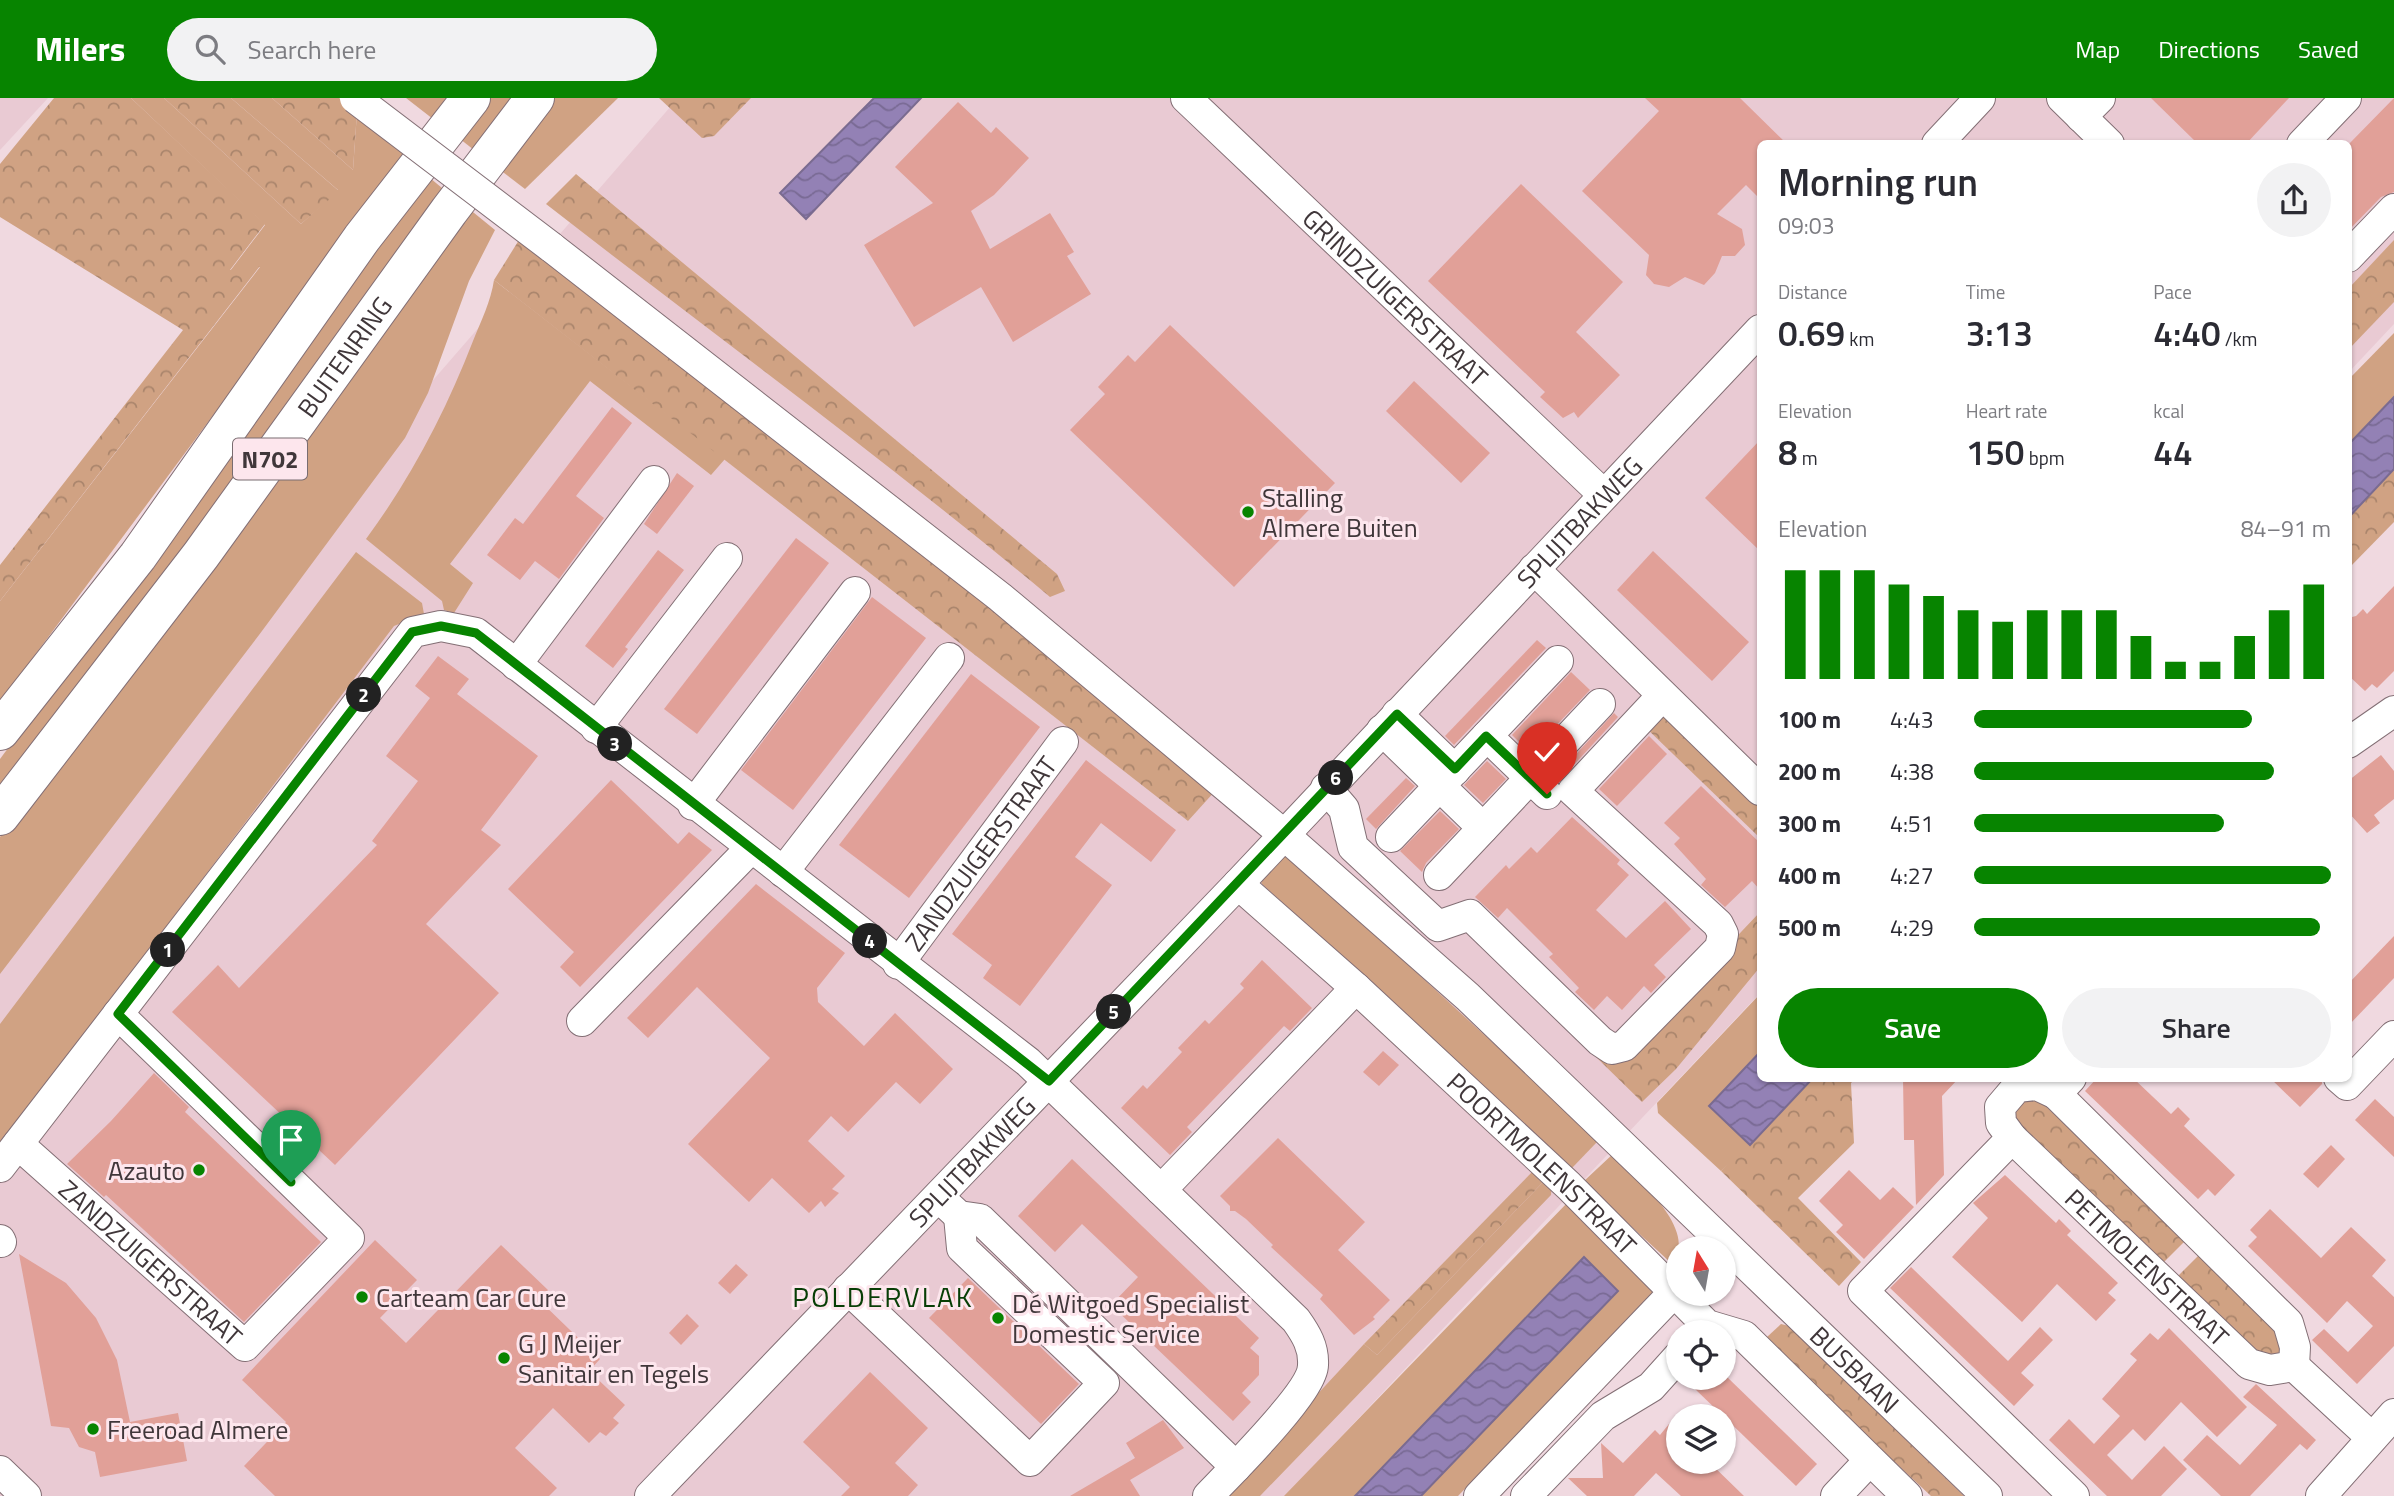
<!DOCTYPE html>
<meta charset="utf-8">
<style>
body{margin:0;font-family:"Titillium Web",sans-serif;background:#f2f2f3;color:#2b2b33;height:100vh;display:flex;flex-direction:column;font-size:26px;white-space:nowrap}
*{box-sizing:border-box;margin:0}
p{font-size:23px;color:#7c7c81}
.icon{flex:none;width:38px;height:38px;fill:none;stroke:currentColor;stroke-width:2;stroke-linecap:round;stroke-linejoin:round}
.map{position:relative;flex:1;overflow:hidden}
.sheet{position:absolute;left:1757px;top:42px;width:595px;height:942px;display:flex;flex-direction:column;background:#fff;border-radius:10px;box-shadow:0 2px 5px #0004}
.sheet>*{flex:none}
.needle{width:46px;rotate:349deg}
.fabs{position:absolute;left:1666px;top:1138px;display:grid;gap:14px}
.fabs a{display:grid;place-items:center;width:70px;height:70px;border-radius:50%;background:#fff;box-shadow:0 2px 5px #0004;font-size:35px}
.pin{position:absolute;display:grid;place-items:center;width:60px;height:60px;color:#fff;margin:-72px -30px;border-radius:50% 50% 50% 0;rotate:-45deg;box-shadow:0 0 7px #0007}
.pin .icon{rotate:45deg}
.km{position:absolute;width:35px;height:35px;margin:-18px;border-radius:50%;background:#222;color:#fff;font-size:19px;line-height:35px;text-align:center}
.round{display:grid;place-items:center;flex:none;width:74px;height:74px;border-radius:37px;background:#f2f2f3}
.overview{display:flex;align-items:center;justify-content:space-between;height:119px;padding:0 21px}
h1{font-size:38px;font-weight:600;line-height:52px}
.metrics{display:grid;grid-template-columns:repeat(3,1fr);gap:10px;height:119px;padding:7px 21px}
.metrics div{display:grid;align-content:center}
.metrics b{font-size:35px;font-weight:600}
.metrics small{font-size:19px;font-weight:400}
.metrics p{font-size:19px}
.chart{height:196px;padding:14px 21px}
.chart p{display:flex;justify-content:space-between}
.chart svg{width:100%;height:126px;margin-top:7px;stroke:#078400;stroke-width:6}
.cta{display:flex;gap:14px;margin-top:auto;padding:14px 21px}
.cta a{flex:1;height:80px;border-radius:42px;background:#078400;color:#fff;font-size:28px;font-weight:600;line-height:80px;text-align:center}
.cta a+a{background:#f2f2f3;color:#2b2b33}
ul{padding:0 21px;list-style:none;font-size:23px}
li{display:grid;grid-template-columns:112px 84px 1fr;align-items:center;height:52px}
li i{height:18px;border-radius:9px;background:#078400}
header{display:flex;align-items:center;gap:42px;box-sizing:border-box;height:98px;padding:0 35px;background:#078400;color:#fff}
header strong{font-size:33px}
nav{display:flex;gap:38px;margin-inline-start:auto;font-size:24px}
.search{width:490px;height:63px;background:#f2f2f3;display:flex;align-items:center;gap:18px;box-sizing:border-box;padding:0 24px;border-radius:38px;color:#7c7c81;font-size:26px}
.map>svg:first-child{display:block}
.built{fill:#e9cad3}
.grass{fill:#d0a283}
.forest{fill:url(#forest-crowns)}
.water{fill:url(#water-waves);stroke:#7a6b90;stroke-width:2}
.building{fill:#e1a098}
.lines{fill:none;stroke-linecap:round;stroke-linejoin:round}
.minor-casing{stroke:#836f75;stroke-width:32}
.highway-casing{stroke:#836f75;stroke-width:40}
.minor{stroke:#fff;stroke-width:30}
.highway{stroke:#fff;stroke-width:38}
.minor-bridge-casing{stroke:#836f75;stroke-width:32;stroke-linecap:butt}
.minor-bridge{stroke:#fff;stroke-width:30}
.route-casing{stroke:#fff;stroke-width:14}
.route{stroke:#078400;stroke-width:9}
.poi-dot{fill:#078400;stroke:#fde6ed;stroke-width:2.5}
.labels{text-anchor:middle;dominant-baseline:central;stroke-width:6;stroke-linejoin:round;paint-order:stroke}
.shield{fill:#fde6ed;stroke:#796c70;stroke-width:2}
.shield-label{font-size:24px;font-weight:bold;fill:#40373a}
.street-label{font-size:26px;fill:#40373a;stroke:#fde6ed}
.poi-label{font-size:26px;fill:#40373a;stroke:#fde6ed;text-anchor:start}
.neighbourhood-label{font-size:28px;letter-spacing:2px;fill:#083e06;stroke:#fde6ed}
</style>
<header>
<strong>Milers</strong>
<div class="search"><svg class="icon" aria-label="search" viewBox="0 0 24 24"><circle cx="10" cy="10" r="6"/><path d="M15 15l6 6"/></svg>Search here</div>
<nav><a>Map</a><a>Directions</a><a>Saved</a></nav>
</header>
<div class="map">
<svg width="2394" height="1398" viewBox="0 0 2394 1398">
<defs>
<pattern id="forest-crowns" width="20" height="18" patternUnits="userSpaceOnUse" patternTransform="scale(1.75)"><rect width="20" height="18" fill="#d0a283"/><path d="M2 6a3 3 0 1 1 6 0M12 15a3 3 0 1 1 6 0" fill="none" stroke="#aa856c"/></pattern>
<pattern id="water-waves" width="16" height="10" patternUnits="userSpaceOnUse" patternTransform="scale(1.75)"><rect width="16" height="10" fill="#9381b5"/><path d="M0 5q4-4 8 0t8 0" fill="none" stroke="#796a94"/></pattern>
</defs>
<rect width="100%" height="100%" fill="#f0d9e0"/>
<g class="built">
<path d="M0 0H48L0 52Z"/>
<path d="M678 0H2394V226L2349 274 2348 46H1760V895L1285 1398H0V781Z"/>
</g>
<g class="grass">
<path d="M131 0H164L301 126 338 92 231 0H272L353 72 357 14 408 55 0 604V503L260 169 230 173 265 127Z"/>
<path d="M406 0H449L433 21Z"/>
<path d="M482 0H513L474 52 455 37Z"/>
<path d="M546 0H618L525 91 495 68Z"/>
<path d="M430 80 448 95 0 697V661Z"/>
<path d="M468 110 495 132 469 183 428 295 405 340 259 537 0 876V739Z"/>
<path d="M494 182 725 361 711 377 590 283 450 466 473 485 454 515 444 512 442 503 366 441C411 380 446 313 473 243 481 223 491 203 494 182Z"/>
<path d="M2394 235V299L2349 346 2348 282Z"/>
<path d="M356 454 422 505 424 516 394 528 0 1048V926Z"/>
<path d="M1277 756 1289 757 1580 1025 1597 1044 1572 1070 1262 786 1258 773Z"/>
<path d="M1760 896V954L1709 1008 1750 1047 1721 1073 1658 1015 1657 1005Z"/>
<path d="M1614 1055C1634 1077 1702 1135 1671 1165L1583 1084Z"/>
<path d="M1546 1081 1552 1085 1551 1097 1260 1398H1223L1364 1246 1377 1257Z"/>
<path d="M1568 1104 1660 1190 1458 1398H1421L1618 1193 1584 1159 1355 1398H1284Z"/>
</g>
<g class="forest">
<path d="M54 0H131L265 126 230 172 260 168 0 503V467L183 232 0 119V66Z"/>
<path d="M164 0H231L339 93 301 126Z"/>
<path d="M272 0H339L357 14 353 72Z"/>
<path d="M659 0H751L714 38 702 40Z"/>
<path d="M576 76 1057 476 1065 493 1050 499C886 362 714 237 546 106Z"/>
<path d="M519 142 704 281 995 509 1216 692 1188 723 494 182Z"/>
<path d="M2394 142V204L2349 251V190Z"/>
<path d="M2394 371V424L2349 470 2348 419Z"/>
<path d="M1658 613 1760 710V740L1643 627Z"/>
<path d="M1760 814V869L1676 971 1642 1004 1595 958 1601 951H1630Z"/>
<path d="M1813 980H1856L1851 985 1854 1045 1798 1100 1861 1164 1839 1188 1721 1073Z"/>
<path d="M2038 1001 2187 1141 2160 1168 2011 1026 2015 1006Z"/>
<path d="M1535 1071 1546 1081 1377 1257 1364 1246Z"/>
<path d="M2201 1155 2283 1234 2281 1252 2271 1262 2261 1263 2175 1181Z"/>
<path d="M1781 1226 1789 1228 1964 1398H1931L1829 1303 1767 1239Z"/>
</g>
<g class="water">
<path d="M874 0H921L806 121 780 95Z"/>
<path d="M2394 299V371L2349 419V346Z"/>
<path d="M1760 954V980H1813L1750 1047 1709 1008Z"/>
<path d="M1584 1159 1618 1193 1421 1398H1355Z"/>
</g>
<g class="building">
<path d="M1645 0H1740L1787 46H1760V101L1746 87 1717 116 1742 131 1745 147 1735 158H1722L1715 175 1704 187 1685 179 1669 189 1654 186 1646 177 1649 157 1582 93 1659 13Z"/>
<path d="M2151 0H2289L2246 46H2198Z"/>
<path d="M2394 0V94L2381 99 2348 133V47Z"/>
<path d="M958 4 991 35 996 29 1029 60 994 97 971 113 990 151 1050 115 1074 154 1067 158 1091 196 1013 244 981 189 914 229 864 147 933 105 895 69Z"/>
<path d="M1521 86 1623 184 1576 234 1620 277 1578 320 1574 314 1563 320 1540 299 1545 294 1428 183Z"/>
<path d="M1170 227 1335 385 1234 489 1070 332 1105 296 1098 289 1128 257 1135 264Z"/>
<path d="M1414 283 1490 355 1461 385 1386 313Z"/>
<path d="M612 309 632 325 576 398 604 420 559 481 535 463 520 482 487 457 515 420 523 426Z"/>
<path d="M1760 342V453L1705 400Z"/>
<path d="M677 375 694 388 657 436 644 426Z"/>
<path d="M796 440 829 465 697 636 664 611Z"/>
<path d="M658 452 684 472 625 549 628 551 613 570 585 548Z"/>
<path d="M1653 453 1749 544 1712 583 1617 492Z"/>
<path d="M2394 488V573L2377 590 2372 586 2365 593 2348 577V520L2356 518 2363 511 2367 516Z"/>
<path d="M872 499 926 540 793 712 741 672Z"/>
<path d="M1537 542 1546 550 1454 647 1445 638Z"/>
<path d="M438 558 469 581 457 596 538 658 481 732 501 747 426 826 499 895 335 1067 172 914 218 867 239 890 377 747 372 743 418 683 386 658 430 600 415 588Z"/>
<path d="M1571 574 1590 592 1530 655 1512 637Z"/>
<path d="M971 576 1040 629 909 800 839 747Z"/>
<path d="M1614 615 1618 619 1559 683 1555 679Z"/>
<path d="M1649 638 1667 656 1617 708 1599 691Z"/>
<path d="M2381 657 2394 673V701L2374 717 2380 725 2367 735 2348 714V683Z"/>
<path d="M1086 662 1176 732 1151 764 1101 725 1075 759 1112 787 1020 908 983 880 992 867 952 836Z"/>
<path d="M1487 663 1506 681 1483 705 1464 687Z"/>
<path d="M1406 680 1415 688 1376 731 1366 721Z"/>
<path d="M611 682 678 746 689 734 712 752 580 889 560 869 574 854 508 791Z"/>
<path d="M1701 688 1760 745V792L1752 783 1725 809 1701 787 1706 781 1674 746 1680 740 1664 725Z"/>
<path d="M1440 713 1459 731 1426 765 1422 774 1400 753Z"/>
<path d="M1572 719 1620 762 1617 766 1629 777 1596 812 1626 840 1665 803 1691 831 1654 867 1666 879 1651 895 1644 888 1622 912 1607 898 1594 912 1575 894 1579 890 1549 859 1553 856 1507 810 1498 820 1475 799 1506 767 1509 771 1531 749 1537 755Z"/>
<path d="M756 786 845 855 817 890 818 904 864 948 895 915 953 971 920 1006 896 984 848 1034 831 1018 808 1043 845 1078 832 1091 839 1095 825 1109 821 1103 809 1115 772 1080 749 1104 688 1046 770 960 697 889 648 940 627 920Z"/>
<path d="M2394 838V880L2348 928V886Z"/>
<path d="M1262 862 1312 910 1290 933 1284 928 1187 1029 1192 1034 1170 1057 1121 1010 1143 987 1147 991 1182 954 1178 950 1205 922 1209 926 1244 890 1240 886Z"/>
<path d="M1383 953 1399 967 1379 988 1363 974Z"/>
<path d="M154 975 189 1009 185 1014 321 1144 244 1224 106 1097 104 1099 67 1066 111 1023Z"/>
<path d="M1903 980H1959L1942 998 1944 1077 1916 1107 1914 1042H1904Z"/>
<path d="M2097 980H2133L2171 1016 2178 1009 2190 1021 2184 1028 2235 1077 2215 1098 2208 1091 2198 1101 2085 993Z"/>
<path d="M2270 980H2322V986L2300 1009Z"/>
<path d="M2375 1001 2394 1019V1059L2355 1022Z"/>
<path d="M1278 1040 1365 1124 1338 1152 1390 1202 1373 1219 1375 1221 1354 1237 1320 1201 1323 1197 1271 1149 1273 1147 1246 1121 1235 1113H1230V1108L1220 1098Z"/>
<path d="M2331 1047 2345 1061 2318 1090 2303 1076Z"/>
<path d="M1072 1061 1259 1240 1250 1250 1259 1258V1277L1242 1295 1251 1304 1233 1323 1111 1207 1138 1179 1082 1126 1055 1154 1018 1118Z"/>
<path d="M1849 1072 1880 1102 1893 1089 1914 1109 1864 1161 1836 1134 1843 1127 1819 1103Z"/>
<path d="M2005 1077 2056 1125 2059 1121 2071 1133 2067 1137 2118 1185 2108 1195 2116 1202 2096 1223 2057 1186 2022 1224 1952 1159 1988 1120 1973 1105Z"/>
<path d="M2270 1111 2321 1160 2351 1129 2386 1162 2372 1178 2394 1199V1248L2357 1286 2312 1242 2324 1231 2348 1254 2373 1228 2347 1203 2327 1225 2248 1148 2257 1139 2250 1132Z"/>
<path d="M375 1142 417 1182 380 1220 406 1245 501 1147 548 1192 539 1202 600 1261 589 1273 625 1307 613 1320 619 1325 606 1338 600 1334 589 1345 553 1310 515 1350 557 1390 549 1398H275L244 1368 286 1324 242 1282Z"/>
<path d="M19 1156 66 1185 96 1220 117 1262 130 1324 178 1315 187 1363 100 1379 95 1354 79 1349 69 1330 51 1328Z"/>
<path d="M736 1166 748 1177 730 1196 718 1185Z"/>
<path d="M1911 1169 2008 1263 2040 1229 2053 1242 2021 1275 2034 1287 2014 1308 1890 1190Z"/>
<path d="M968 1180 1079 1286 1041 1326 929 1220Z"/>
<path d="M687 1216 699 1228 681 1247 669 1235Z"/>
<path d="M2169 1230 2247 1309 2217 1339 2181 1304 2145 1343 2133 1331 2107 1357 2132 1382 2164 1348 2187 1371 2161 1398H2107L2049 1342 2069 1321 2094 1346 2120 1318 2102 1301 2137 1262 2130 1256 2150 1235 2158 1242Z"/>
<path d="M870 1274 928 1330 895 1365 918 1387 908 1398H841L850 1389 803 1344Z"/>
<path d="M1706 1279H1727L1817 1366 1796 1388 1695 1291Z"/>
<path d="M2256 1286 2316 1342 2307 1352 2300 1346 2250 1398H2221L2183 1362 2207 1337 2240 1367 2277 1327 2243 1299Z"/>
<path d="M1163 1322 1184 1350 1130 1382 1140 1398H1070L1135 1360 1126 1345Z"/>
<path d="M1669 1326 1678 1335V1363H1708L1744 1398H1681L1656 1375 1634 1398H1587L1568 1380H1603L1601 1345 1623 1365 1655 1332 1660 1337Z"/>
</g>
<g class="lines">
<g class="minor-casing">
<g id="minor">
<path id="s1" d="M1186 0 1604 397"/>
<path d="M2062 0 2109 46"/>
<path d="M2081 19 2100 0"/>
<path d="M1937 46 1980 0"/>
<path d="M2302 46 2346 0"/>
<path id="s2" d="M551 149 1000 499 1283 736 1468 899 1987 1398"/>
<path d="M2348 159 2394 111"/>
<path d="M1534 471 1760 692"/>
<path d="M516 567 654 383"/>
<path d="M1397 616 1455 672"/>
<path d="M596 630 727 460"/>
<path d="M1382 632 1483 730"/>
<path d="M1487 638 1547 696"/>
<path d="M2348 645 2394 613"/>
<path d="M1326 690 1344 711 1353 749 1438 828 1470 817 1600 943 1612 951 1624 948 1720 850 1723 836 1718 826 1573 693 1662 598"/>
<path d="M693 707 855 494"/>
<path d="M1391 739 1558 563"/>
<path d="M783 774 949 560"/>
<path d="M1439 777 1600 606"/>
<path id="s3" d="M1238 786 1356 890 1569 1088 1707 1227 1744 1238 1907 1398"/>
<path id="s4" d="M898 866 1063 644"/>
<path d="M582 923 751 750"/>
<path d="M2071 980 2056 996 2037 987 2017 989 2000 1009 2001 1025 2012 1040 1863 1193 2074 1398"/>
<path d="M2339 980 2347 987 2394 938"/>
<path d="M2056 996 2288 1225 2295 1249 2294 1268"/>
<path id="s5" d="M2012 1040 2249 1266 2270 1272 2294 1268"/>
<path id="s6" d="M18 1046 245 1248 349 1140 118 916"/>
<path d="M0 1069 413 534 441 528 476 535 1028 964 1296 1222C1306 1236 1314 1249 1313 1267 1313 1293 1229 1376 1208 1398"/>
<path d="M1161 1092 1356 890"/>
<path d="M946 1106 959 1118 980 1121 1236 1369"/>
<path d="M0 1142 1 1144"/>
<path d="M848 1191 1030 1363 1104 1285 962 1150 959 1118"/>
<path d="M2294 1268 2372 1340"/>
<path d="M0 1373 26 1398"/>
<path id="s7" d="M650 1398 1238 786 1760 232"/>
<path d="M1479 1398 1678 1190"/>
<path d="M1526 1398 1603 1318 1651 1289 1678 1259"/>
<path d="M1836 1398 1869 1363"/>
<path d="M2321 1398 2394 1316"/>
</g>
</g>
<g class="highway-casing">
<g id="highway">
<path d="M0 633 138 458 362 140 471 0"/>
<path id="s8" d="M0 718 201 457 449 113 535 0"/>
</g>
</g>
<use href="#minor" class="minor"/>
<use href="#highway" class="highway"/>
<g class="minor-bridge-casing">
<path id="minor-bridge" d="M355 0 551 149"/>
</g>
<use href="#minor-bridge" class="minor-bridge"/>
</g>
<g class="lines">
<g class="route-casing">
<path id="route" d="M291 1084 118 916 412 534 441 528 476 535 1049 983 1397 616 1455 671 1486 638 1547 696"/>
</g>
<use href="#route" class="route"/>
</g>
<g class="poi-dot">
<circle cx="1248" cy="414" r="7"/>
<circle cx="199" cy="1072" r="7"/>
<circle cx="362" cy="1199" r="7"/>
<circle cx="998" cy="1220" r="7"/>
<circle cx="504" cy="1260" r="7"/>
<circle cx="93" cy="1331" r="7"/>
</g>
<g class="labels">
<rect class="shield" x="233" y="340.5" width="74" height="41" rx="5"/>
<g class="shield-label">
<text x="270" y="361">N702</text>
</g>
<g class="street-label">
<text stroke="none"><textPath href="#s1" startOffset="289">GRINDZUIGERSTRAAT</textPath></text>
<text stroke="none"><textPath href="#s8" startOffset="574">BUITENRING</textPath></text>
<text stroke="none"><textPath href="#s7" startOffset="1346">SPLIJTBAKWEG</textPath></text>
<text stroke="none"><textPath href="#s4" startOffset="138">ZANDZUIGERSTRAAT</textPath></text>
<text stroke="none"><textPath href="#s7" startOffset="464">SPLIJTBAKWEG</textPath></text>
<text stroke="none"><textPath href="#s3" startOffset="413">POORTMOLENSTRAAT</textPath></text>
<text stroke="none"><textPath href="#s6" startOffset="178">ZANDZUIGERSTRAAT</textPath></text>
<text stroke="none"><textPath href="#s5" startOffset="187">PETMOLENSTRAAT</textPath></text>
<text stroke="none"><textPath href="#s2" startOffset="1722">BUSBAAN</textPath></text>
</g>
<g class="poi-label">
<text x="1262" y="399">Stalling<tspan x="1262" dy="30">Almere Buiten</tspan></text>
<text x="185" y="1072" text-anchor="end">Azauto</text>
<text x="376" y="1199">Carteam Car Cure</text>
<text x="1012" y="1205">Dé Witgoed Specialist<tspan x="1012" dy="30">Domestic Service</tspan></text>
<text x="518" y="1245">G J Meijer<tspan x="518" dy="30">Sanitair en Tegels</tspan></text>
<text x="107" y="1331">Freeroad Almere</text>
</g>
<g class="neighbourhood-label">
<text x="883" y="1198">POLDERVLAK</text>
</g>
</g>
</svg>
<div class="fabs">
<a><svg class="needle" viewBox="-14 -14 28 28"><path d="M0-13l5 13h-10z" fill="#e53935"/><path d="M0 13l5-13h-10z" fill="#7c7c81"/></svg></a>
<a><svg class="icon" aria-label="locate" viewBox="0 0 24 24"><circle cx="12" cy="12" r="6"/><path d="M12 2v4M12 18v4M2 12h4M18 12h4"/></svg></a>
<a><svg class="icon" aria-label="layers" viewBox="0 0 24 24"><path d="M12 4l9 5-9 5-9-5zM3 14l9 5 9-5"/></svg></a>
</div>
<div class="pin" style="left:291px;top:1084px;background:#1e9e55"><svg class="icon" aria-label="arrive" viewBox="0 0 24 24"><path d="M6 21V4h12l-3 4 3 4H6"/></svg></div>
<div class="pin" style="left:1547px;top:696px;background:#d93025"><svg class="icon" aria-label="check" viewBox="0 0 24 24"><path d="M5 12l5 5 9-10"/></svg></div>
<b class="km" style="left:168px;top:852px">1</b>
<b class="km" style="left:364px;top:597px">2</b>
<b class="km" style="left:615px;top:646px">3</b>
<b class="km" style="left:870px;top:843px">4</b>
<b class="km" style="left:1114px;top:914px">5</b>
<b class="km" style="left:1336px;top:680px">6</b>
<section class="sheet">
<div class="overview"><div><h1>Morning run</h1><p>09:03</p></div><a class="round"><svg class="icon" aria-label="share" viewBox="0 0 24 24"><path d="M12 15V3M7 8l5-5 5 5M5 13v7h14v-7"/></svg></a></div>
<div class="metrics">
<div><p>Distance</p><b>0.69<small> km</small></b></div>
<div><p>Time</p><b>3:13</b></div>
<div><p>Pace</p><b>4:40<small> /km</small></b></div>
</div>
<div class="metrics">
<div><p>Elevation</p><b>8<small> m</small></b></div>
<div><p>Heart rate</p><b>150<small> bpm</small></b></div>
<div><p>kcal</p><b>44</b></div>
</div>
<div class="chart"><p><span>Elevation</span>84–91 m</p>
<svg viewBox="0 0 160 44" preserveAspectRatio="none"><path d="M5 44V6M15 44V6M25 44V6M35 44V11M45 44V15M55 44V20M65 44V24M75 44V20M85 44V20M95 44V20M105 44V29M115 44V38M125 44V38M135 44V29M145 44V20M155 44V11"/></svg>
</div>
<ul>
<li><b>100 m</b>4:43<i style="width:78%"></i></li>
<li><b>200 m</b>4:38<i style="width:84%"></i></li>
<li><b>300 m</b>4:51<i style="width:70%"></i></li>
<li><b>400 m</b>4:27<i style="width:100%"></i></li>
<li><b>500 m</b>4:29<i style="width:97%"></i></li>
</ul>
<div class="cta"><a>Save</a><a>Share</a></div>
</section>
</div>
